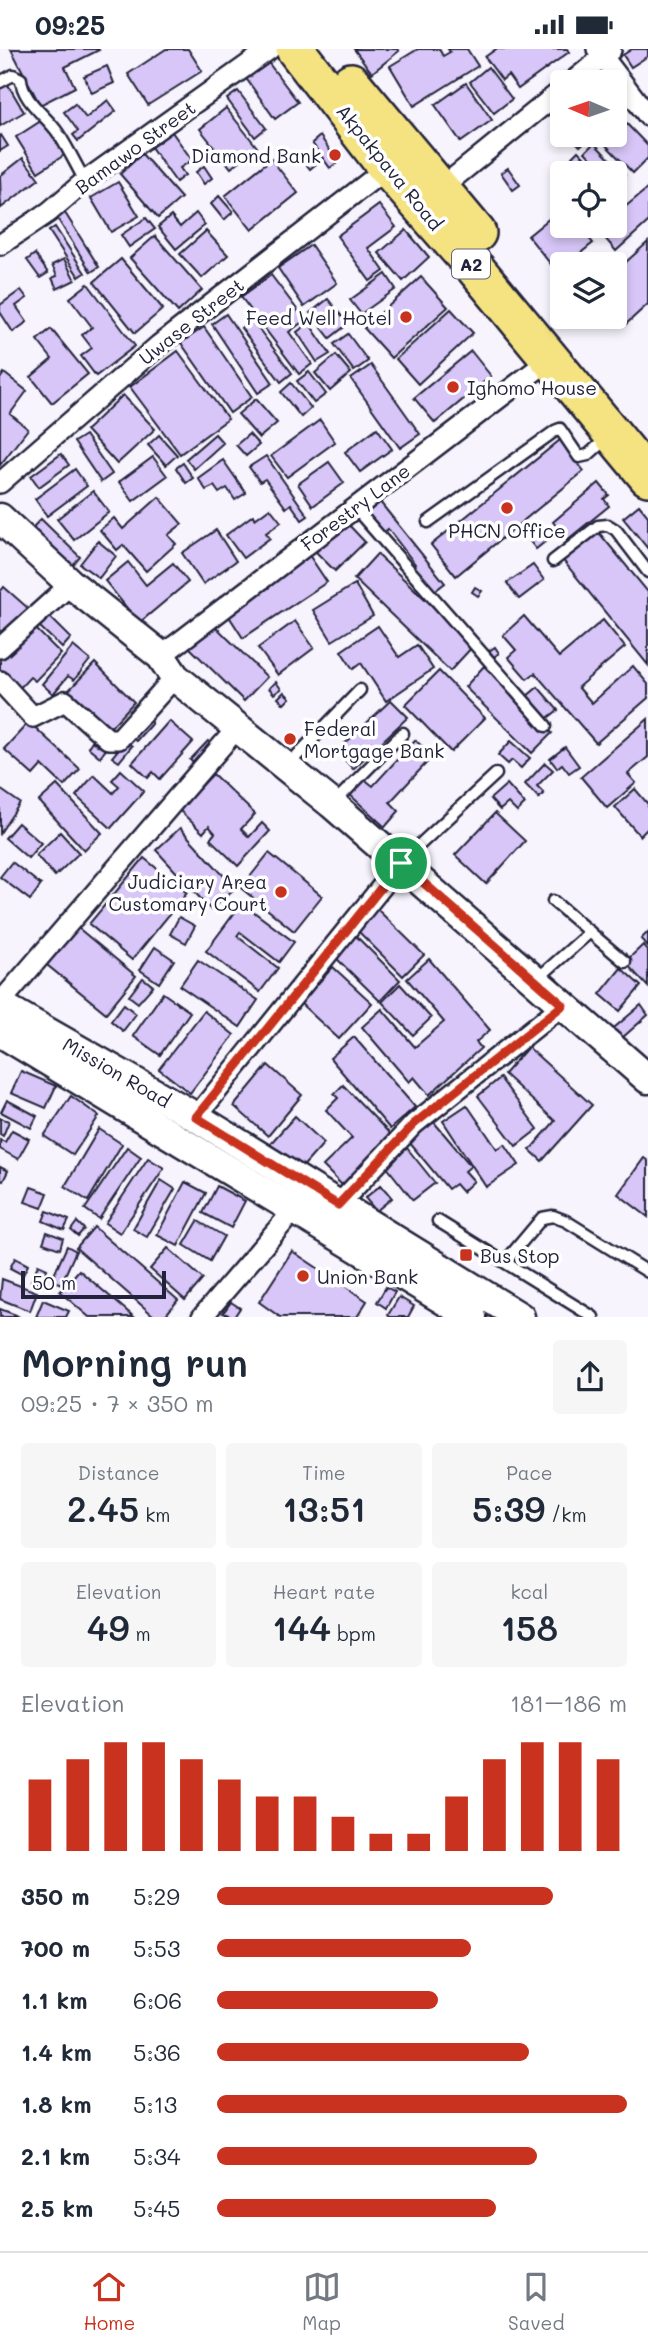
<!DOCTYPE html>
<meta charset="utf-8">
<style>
body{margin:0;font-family:Mali,sans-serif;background:#f6f6f7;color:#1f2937;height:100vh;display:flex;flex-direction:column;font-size:26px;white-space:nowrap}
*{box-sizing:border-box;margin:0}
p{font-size:23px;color:#747a83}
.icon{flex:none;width:38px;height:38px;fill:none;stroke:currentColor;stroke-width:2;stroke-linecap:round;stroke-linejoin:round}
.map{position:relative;height:1268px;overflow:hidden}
.panel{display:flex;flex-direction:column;background:#fff;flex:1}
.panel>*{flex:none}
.needle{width:46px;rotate:272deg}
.buttons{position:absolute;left:550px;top:21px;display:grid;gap:14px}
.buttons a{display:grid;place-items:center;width:77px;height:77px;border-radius:7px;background:#fff;box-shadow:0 4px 10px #0003;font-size:35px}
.scale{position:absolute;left:21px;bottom:18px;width:145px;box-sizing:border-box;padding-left:7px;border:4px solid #22223b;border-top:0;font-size:19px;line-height:24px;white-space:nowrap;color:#22223b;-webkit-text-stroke:5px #fff;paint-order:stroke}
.pin{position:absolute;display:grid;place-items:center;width:60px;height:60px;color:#fff;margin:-30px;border:4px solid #fff;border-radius:50%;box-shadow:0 2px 7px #0007}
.round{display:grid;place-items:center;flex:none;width:74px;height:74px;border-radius:7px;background:#f6f6f7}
.summary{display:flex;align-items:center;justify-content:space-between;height:119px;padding:0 21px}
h1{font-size:38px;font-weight:600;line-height:52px}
.figures{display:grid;grid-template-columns:repeat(3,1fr);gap:10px;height:119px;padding:7px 21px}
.figures div{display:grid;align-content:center;border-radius:7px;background:#f6f6f7;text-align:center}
.figures b{font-size:35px;font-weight:600}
.figures small{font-size:19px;font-weight:400}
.figures p{font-size:19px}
.chart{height:196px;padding:14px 21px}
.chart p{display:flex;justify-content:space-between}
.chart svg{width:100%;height:126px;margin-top:7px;stroke:#c8321e;stroke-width:6}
ul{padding:0 21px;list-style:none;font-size:23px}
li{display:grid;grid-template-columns:112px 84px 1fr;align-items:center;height:52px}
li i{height:18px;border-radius:9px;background:#c8321e}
.status{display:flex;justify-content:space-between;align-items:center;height:49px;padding:0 35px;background:#fff;direction:ltr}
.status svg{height:19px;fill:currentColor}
.menu{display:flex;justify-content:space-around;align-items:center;height:98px;border-top:2px solid #e0e1e3;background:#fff;font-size:19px;color:#747a83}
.menu a{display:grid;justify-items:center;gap:4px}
.menu .on{color:#c8321e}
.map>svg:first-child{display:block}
.building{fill:#d7c6f7;stroke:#22223b;stroke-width:2}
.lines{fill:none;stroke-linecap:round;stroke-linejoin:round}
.lane-casing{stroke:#22223b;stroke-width:15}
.street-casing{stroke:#22223b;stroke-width:24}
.secondary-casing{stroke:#22223b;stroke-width:33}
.highway-casing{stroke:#22223b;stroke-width:42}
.lane{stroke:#fff;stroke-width:10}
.street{stroke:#fff;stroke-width:19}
.secondary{stroke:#fff;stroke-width:28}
.highway{stroke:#f5e382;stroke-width:37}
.route-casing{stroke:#fff;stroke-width:14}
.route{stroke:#c8321e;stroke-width:9}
.poi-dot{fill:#c8321e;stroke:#fff;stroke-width:2.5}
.labels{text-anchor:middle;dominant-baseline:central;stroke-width:7;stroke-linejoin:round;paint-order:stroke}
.shield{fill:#fff;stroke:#646476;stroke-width:2}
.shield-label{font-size:18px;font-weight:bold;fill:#22223b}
.street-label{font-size:19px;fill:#22223b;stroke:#fff}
.poi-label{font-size:19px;fill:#22223b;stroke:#fff;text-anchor:start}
</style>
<div class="status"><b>09:25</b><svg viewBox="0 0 49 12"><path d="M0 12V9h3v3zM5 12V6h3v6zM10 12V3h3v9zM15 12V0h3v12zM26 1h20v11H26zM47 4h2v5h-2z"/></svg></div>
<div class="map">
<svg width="648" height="1268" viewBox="0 0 648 1268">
<rect width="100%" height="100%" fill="#f7f4fd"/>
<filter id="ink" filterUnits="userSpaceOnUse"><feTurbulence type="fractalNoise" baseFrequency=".0143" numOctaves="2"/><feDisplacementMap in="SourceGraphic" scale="14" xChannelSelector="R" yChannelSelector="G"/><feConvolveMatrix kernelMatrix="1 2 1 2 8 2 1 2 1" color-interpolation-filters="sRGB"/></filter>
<g filter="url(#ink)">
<g class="building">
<path d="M11 0H98L99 1 65 18 75 38 40 56Z"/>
<path d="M166 0H188L202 22 148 56 128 25Z"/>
<path d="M354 0H397L399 2 372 24Z"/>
<path d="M418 0H439L443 7 450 3 448 0H467L478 17 414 57 390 17Z"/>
<path d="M496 0H567L569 3 518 40 508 26 502 31 485 8Z"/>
<path d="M632 0H648V7L631 18 623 6Z"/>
<path d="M267 12 298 53 275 70 245 28Z"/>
<path d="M107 17 114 34 92 44 84 27Z"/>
<path d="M488 18 512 50 494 64 470 33Z"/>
<path d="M7 34 24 63 0 77V38Z"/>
<path d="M466 34 492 71 461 93 435 56Z"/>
<path d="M238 42 266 79 255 88 227 50Z"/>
<path d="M108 51 116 62 78 92 73 86 78 82 64 63 75 55 86 69Z"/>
<path d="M226 59 257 98 231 119 200 80Z"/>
<path d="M44 70 66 105 38 123 16 88Z"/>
<path d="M622 70 648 97V109L633 124 601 91 606 86H614V78Z"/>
<path d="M172 83 192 111 180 119 185 126 176 133 151 98Z"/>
<path d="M1 86 8 97 0 102V87Z"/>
<path d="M570 86H593L580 97Z"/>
<path d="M320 87 338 113 330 119 312 94Z"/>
<path d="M594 94 625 126 616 135 614 124H605L585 103Z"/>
<path d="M578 102 586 110 580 117 572 108Z"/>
<path d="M309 104 317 114 310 120 302 110Z"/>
<path d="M142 105 181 149 158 169 120 125Z"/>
<path d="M23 109 39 130 1 159 0 127Z"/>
<path d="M271 110 298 144 252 181 225 147Z"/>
<path d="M204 117 212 129 204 135 196 123Z"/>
<path d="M508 119 520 136 513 141 501 124Z"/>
<path d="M118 133 139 167 111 183 91 149Z"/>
<path d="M648 139V173L616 202 598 181 603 177H614V167Z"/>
<path d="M614 143 622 151 614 159Z"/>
<path d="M219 147 233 163 224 171 211 155Z"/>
<path d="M379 156 396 178 368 199 384 222 370 232 337 187Z"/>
<path d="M562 159V177H579L593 194 567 215H562V220L557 223 528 187Z"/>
<path d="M65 164 99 218 91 223 57 169Z"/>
<path d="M196 164 205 176 176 200 158 178 171 167 180 178Z"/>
<path d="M146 169 155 180 129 198 121 186Z"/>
<path d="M55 178 85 224 79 228 49 182Z"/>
<path d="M406 181 429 208 403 232 379 204Z"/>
<path d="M206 182 228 206 202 229 180 205Z"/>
<path d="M155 187 202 241 178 263 130 209Z"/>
<path d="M648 193V255L624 277 614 266V224Z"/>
<path d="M311 196 337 234 304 258 278 219Z"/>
<path d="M35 205 48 224 40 229 27 211Z"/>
<path d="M64 210 75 231 57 240 52 229 57 227 52 216Z"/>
<path d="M121 210 163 260 135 284 94 233Z"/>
<path d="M386 225 396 240 361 265 350 251Z"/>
<path d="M271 226 305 271 289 283 312 315 299 325 241 248Z"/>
<path d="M421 228 448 258 391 309 364 279Z"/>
<path d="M88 235 135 297 96 327 81 307 92 299 82 286 92 278 70 249Z"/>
<path d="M21 241 27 249 16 257 27 273 13 283 0 263V256Z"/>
<path d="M328 250 348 275 330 289 310 264Z"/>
<path d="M451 260 473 284 418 335 396 310Z"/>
<path d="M226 265 273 334 258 344 212 275Z"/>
<path d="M252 271 292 324 281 333 241 279Z"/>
<path d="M309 274 330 305 317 313 297 283Z"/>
<path d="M204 278 252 348 230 364 181 294Z"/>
<path d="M51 280 88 325 52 354 31 328 52 310 37 291Z"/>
<path d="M348 285 368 312 354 322 334 295Z"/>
<path d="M178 302 228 370 180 405 130 338Z"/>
<path d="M471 302 491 327 435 374 414 349Z"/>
<path d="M336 306 351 324 330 342 315 324Z"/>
<path d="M371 316 420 385 400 399 351 330Z"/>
<path d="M309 323 326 345 314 354 297 332Z"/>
<path d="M4 324 27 342 10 365 28 380 0 416V330Z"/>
<path d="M291 334 311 359 301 368 281 343Z"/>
<path d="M123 346 155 380 117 415 86 381Z"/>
<path d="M256 350 277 374 259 389 238 365Z"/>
<path d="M320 371 335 393 287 428 271 407Z"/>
<path d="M377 379 392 400 360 423 345 403Z"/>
<path d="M215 385 223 394 194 420 186 410Z"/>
<path d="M249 385 259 396 246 407 236 396Z"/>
<path d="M85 386 112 425 101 433 74 393Z"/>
<path d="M159 386 177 406 166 416 148 396Z"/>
<path d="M560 391 584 422 456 527 431 496Z"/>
<path d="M61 405 69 416 39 438 31 427Z"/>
<path d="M266 407 308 467 302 471 291 455 286 459 265 430 260 433 249 418Z"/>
<path d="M153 408 167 427 133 452 119 433Z"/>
<path d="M223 411 246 444 235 451 227 439 219 444 214 437 206 441 198 429Z"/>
<path d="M329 413 344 434 313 457 298 435Z"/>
<path d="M183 414 193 429 186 434 176 419Z"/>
<path d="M75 420 87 437 47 467 35 450Z"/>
<path d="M599 434 609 446 604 450 609 457 567 491 553 473Z"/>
<path d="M93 442 109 463 74 491 57 470Z"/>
<path d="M159 448 182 475 168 486 176 495 146 522 123 496 117 501 100 481 114 469 123 480Z"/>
<path d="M380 453 445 534 432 544 411 518 415 515 388 480 382 485 366 465Z"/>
<path d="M639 456 648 467V500L623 469Z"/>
<path d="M270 459 281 473 266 484 270 489 243 509 226 486 253 466 255 470Z"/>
<path d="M41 470 80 508 71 518 32 479Z"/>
<path d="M346 473 365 493 335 522 316 503Z"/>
<path d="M543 478 551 488 536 500 528 490Z"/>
<path d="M596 480 648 543V616L561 509Z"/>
<path d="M216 481 236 512 203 535 182 504Z"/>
<path d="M98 492 116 507 99 529 80 515Z"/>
<path d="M377 505 474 596 450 622 354 530Z"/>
<path d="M309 506 327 533 243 589 225 561Z"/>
<path d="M128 513 146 536 173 514 188 533 139 574 105 532Z"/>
<path d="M533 516 544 531 519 550 507 534Z"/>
<path d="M355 535 373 567 332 592 313 561Z"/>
<path d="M4 538 29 560 7 585 0 581V543Z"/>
<path d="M475 538 482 542 478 547 472 543Z"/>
<path d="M48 566 71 589 62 599 38 576Z"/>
<path d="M524 567 559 608 603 571 625 598 578 638 592 654 633 617 648 635V649L596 694 535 624 527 630 508 608 516 601 503 586Z"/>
<path d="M295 572 314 599 278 626 258 599Z"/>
<path d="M211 573 267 628 244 652 188 597Z"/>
<path d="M32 576 61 605 35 632 30 628 16 643 0 627V609Z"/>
<path d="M378 577 399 608 417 596 433 620 386 652 361 614 353 620 341 602Z"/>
<path d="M73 597 90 611 74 631 68 627 53 645 42 635Z"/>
<path d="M495 598 499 604 494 608 489 602Z"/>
<path d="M95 614 134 653 108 681 68 642Z"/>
<path d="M484 617 552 684 532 704 465 638Z"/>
<path d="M439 622 485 669 451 703 405 656Z"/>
<path d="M276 633 281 640 274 645 269 639Z"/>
<path d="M538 638 558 661 545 671 526 648Z"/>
<path d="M284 643 290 649 284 655 278 649Z"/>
<path d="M391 651 408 668 353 720 337 702Z"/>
<path d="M145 668 152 674 136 692 129 686Z"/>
<path d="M648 670V708L628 725 636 734 607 759 581 728Z"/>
<path d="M169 672 193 693 160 730 153 723 148 729 132 714Z"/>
<path d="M29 673 80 720 64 737 42 716 33 726 4 700Z"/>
<path d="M415 691 433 707 390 753 399 762 385 778 349 745 363 729 373 737Z"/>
<path d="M92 692 98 697 101 692 108 698 100 708 88 698Z"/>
<path d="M125 692 132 697 119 713 112 708Z"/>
<path d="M208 692 216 699 198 718 190 711Z"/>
<path d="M511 692 530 709 521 719 512 711 508 715 498 706Z"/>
<path d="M565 698 579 717 569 724 562 715 557 719 550 710Z"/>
<path d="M545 714 553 721 537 737 544 744 539 749 525 735Z"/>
<path d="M121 721 144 742 111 779 76 747 94 726 113 744 119 737 112 731Z"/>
<path d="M213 725 255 765 241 780 249 788 262 774 270 782 238 817 210 790 215 784 209 777 203 784 179 761Z"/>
<path d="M507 735 525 755 517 763 508 754 500 761 490 750Z"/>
<path d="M57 736 102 784 84 801 39 752Z"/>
<path d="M0 740 20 754 0 784Z"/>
<path d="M635 740 648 755V779L640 787 615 758Z"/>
<path d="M495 764 525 792 486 835 455 806Z"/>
<path d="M18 774 41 794 28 809 5 789Z"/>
<path d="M180 779 235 839 211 861 156 801Z"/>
<path d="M60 783 79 804 55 827 36 806Z"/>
<path d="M269 804 322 847 294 882 241 839Z"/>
<path d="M144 809 187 844 132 911 89 875Z"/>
<path d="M12 813 41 836 30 851 0 828Z"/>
<path d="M242 854 294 893 279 913 240 883 237 887 278 919 260 943 206 902Z"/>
<path d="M375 858 424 906 403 927 355 879Z"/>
<path d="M179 868 195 877 186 894 170 885Z"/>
<path d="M77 878 136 927 106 964 47 916Z"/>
<path d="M352 883 400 931 380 952 331 904Z"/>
<path d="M648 883V898L641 890Z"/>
<path d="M643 896 648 902V938L625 913Z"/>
<path d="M155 898 174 911 159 934 140 921Z"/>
<path d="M429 910 490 981 476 993 481 999 429 1046 414 1028 409 1033 362 978 382 960 415 998 444 973 407 930Z"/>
<path d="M198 911 258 951 240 978 180 937Z"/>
<path d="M333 918 372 954 339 990 300 954Z"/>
<path d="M621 919 641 937 620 962 600 945Z"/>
<path d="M143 929 153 937 138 954 129 947Z"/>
<path d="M400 935 431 969 413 986 382 953Z"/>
<path d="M163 944 190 963 160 1006 133 987Z"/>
<path d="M124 955 136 965 123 982 111 972Z"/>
<path d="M641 956 648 966 622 989 614 979Z"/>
<path d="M204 962 234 986 190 1044 159 1020Z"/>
<path d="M354 988 415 1058 390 1080 330 1009Z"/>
<path d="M528 998 592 1056 542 1112 530 1101 555 1072 504 1025Z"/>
<path d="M268 1016 302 1046 268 1087 234 1057Z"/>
<path d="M21 1022 56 1037 46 1059 11 1044Z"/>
<path d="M500 1029 538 1080 516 1097 478 1047Z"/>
<path d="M343 1036 392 1087 342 1136 323 1117 352 1089 326 1061 338 1049 334 1045Z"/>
<path d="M71 1047 99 1067 73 1106 44 1087Z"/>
<path d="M7 1051 37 1067 31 1079 1 1063Z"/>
<path d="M467 1056 497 1100 505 1095 519 1116 486 1138 443 1072Z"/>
<path d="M295 1067 324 1094 299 1122 270 1095Z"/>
<path d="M0 1069 9 1072 3 1087 0 1085Z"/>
<path d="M433 1072 471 1117 465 1122 474 1132 462 1143 455 1135 448 1140 409 1093Z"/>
<path d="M99 1080 122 1095 88 1152 65 1137Z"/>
<path d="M12 1081 29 1090 18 1110 0 1100V1091L5 1093Z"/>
<path d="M127 1098 141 1108 99 1170 85 1160Z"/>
<path d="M407 1099 435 1134 413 1151 386 1117Z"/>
<path d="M148 1109 164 1119 120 1184 105 1174Z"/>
<path d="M644 1109 648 1112V1168L618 1145Z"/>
<path d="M0 1118 8 1122 3 1132 0 1131Z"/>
<path d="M161 1131 175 1140 147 1188 133 1180Z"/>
<path d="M185 1133 206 1144 178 1197 157 1186Z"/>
<path d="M381 1136 392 1149 376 1162 365 1149Z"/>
<path d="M217 1137 245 1152 231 1179 203 1164Z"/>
<path d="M31 1138 48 1144 42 1159 25 1153Z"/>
<path d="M47 1162 69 1171 64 1181 43 1172Z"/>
<path d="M198 1172 224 1187 210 1212 184 1196Z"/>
<path d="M77 1173 84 1180 78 1187 71 1181Z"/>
<path d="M94 1178 178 1251 164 1268H155L76 1199Z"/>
<path d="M47 1183 63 1189 60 1200 43 1194Z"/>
<path d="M67 1197 76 1202 61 1235 52 1230Z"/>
<path d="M168 1199 203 1230 185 1251 150 1220Z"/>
<path d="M292 1202 367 1252 357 1268H280L259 1253Z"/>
<path d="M15 1209 28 1216 23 1226 10 1219Z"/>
<path d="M38 1216 47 1220 40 1236 31 1232Z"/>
<path d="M79 1221 134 1268H89L60 1243Z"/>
<path d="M2 1230 37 1243 30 1262 0 1250Z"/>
<path d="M386 1238 395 1243 386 1259 377 1253Z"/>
<path d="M399 1248 414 1257 408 1268H390L388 1266Z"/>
<path d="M43 1251 69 1262 66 1268H36Z"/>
<path d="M231 1253 240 1259 234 1268 223 1264Z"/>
<path d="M0 1260 16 1266 19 1268H0Z"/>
</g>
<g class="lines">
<g class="lane-casing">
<g id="lane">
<path d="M0 33 13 26 21 30C22 52 47 67 58 84 68 99 76 116 85 132"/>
<path d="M355 459 546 677"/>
<path d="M428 473 555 382 560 380 579 408 588 406 607 389"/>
<path d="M553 512 598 477 608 476 616 481 648 523"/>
<path d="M287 717 360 641"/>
<path d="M333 755 403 684"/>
<path d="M401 813 496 725"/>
<path d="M553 852 625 913"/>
<path d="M536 931 590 883"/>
<path d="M438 1172 593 1268"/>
<path d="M505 1213 542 1169 553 1167 566 1172 648 1223"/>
</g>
</g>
<g class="street-casing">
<g id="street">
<path d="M597 0 648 67"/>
<path d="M572 33 611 1"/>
<path d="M440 140 562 41"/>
<path d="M0 196 49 163 85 132 270 0"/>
<path d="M0 434 159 296 387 119"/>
<path d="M0 599 71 535"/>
<path d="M161 607 549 311"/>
<path d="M0 632 33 668 65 652 108 690H119L175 628"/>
<path d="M0 954 238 678"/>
<path d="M196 1068 401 814"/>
<path d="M338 1156 414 1075 563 956"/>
<path d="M202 1268 295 1160"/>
</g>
</g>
<g class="secondary-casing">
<g id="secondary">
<path d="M0 469 71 535 161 607 175 628 332 755 648 1030"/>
<path d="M0 956 196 1068 520 1268"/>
<path d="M0 983 472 1268"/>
</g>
</g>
<g class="highway-casing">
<g id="highway">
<path d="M295 0 387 119 475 219 648 428"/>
<path d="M351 33 477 184"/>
</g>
</g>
<use href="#lane" class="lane"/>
<use href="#street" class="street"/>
<use href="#secondary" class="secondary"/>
<use href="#highway" class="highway"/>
</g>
</g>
<g class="lines" filter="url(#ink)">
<g class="route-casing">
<path id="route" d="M401 814 563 956 414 1075 338 1156 196 1068Z"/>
</g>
<use href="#route" class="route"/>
</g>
<g class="poi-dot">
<circle cx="335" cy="106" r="7"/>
<circle cx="406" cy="268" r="7"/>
<circle cx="453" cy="338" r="7"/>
<circle cx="507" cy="459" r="7"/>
<circle cx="290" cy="690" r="7"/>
<circle cx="281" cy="843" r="7"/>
<rect x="459" y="1199" width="14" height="14" rx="3.5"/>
<circle cx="303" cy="1227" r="7"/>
</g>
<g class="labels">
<rect class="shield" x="452" y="200.5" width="38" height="29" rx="5"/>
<g class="shield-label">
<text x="471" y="215">A2</text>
</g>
<g class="street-label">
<text transform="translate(135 98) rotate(-36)">Bamawo Street</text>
<text transform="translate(390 118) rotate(51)">Akpakpava Road</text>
<text transform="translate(191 272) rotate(-38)">Uwase Street</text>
<text transform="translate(355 458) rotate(-37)">Forestry Lane</text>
<text transform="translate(117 1023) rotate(30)">Mission Road</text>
</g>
<g class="poi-label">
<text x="321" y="106" text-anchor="end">Diamond Bank</text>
<text x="392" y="268" text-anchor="end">Feed Well Hotel</text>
<text x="467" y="338">Ighomo House</text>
<text x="507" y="481" text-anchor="middle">PHCN Office</text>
<text x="304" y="679">Federal<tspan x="304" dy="22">Mortgage Bank</tspan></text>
<text x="267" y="832" text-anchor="end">Judiciary Area<tspan x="267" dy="22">Customary Court</tspan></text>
<text x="480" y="1206">Bus Stop</text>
<text x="317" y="1227">Union Bank</text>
</g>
</g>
</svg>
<div class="buttons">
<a><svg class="needle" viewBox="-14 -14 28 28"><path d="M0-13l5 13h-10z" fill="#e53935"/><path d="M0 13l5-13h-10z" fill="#747a83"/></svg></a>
<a><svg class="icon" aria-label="locate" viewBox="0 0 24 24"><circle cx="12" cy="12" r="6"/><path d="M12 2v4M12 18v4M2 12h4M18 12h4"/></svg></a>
<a><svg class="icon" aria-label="layers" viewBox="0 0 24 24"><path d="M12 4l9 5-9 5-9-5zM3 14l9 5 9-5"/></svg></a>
</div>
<div class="scale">50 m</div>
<div class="pin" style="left:401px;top:814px;background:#1e9e55"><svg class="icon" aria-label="arrive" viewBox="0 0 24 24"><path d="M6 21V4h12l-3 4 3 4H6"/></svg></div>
</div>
<section class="panel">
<div class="summary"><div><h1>Morning run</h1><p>09:25 · 7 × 350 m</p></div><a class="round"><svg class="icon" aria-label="share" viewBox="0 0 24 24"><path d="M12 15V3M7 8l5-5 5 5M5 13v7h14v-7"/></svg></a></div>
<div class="figures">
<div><p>Distance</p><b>2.45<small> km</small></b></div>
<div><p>Time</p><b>13:51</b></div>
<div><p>Pace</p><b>5:39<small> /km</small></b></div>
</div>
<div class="figures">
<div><p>Elevation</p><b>49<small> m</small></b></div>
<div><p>Heart rate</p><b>144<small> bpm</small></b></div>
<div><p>kcal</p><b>158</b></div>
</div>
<div class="chart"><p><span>Elevation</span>181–186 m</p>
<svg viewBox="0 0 160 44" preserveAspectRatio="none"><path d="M5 44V19M15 44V12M25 44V6M35 44V6M45 44V12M55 44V19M65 44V25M75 44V25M85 44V32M95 44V38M105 44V38M115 44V25M125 44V12M135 44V6M145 44V6M155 44V12"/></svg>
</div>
<ul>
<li><b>350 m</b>5:29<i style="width:82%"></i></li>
<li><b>700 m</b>5:53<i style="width:62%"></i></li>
<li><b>1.1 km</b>6:06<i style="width:54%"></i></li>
<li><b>1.4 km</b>5:36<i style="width:76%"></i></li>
<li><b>1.8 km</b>5:13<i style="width:100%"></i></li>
<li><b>2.1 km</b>5:34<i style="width:78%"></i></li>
<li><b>2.5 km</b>5:45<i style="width:68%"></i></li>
</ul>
</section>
<nav class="menu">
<a class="on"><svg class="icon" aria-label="home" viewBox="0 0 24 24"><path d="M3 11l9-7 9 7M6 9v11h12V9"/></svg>Home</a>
<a><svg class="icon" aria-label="map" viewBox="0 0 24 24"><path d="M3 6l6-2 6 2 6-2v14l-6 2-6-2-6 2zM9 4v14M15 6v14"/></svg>Map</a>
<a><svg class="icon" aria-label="saved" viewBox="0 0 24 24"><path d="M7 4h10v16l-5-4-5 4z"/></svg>Saved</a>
</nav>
